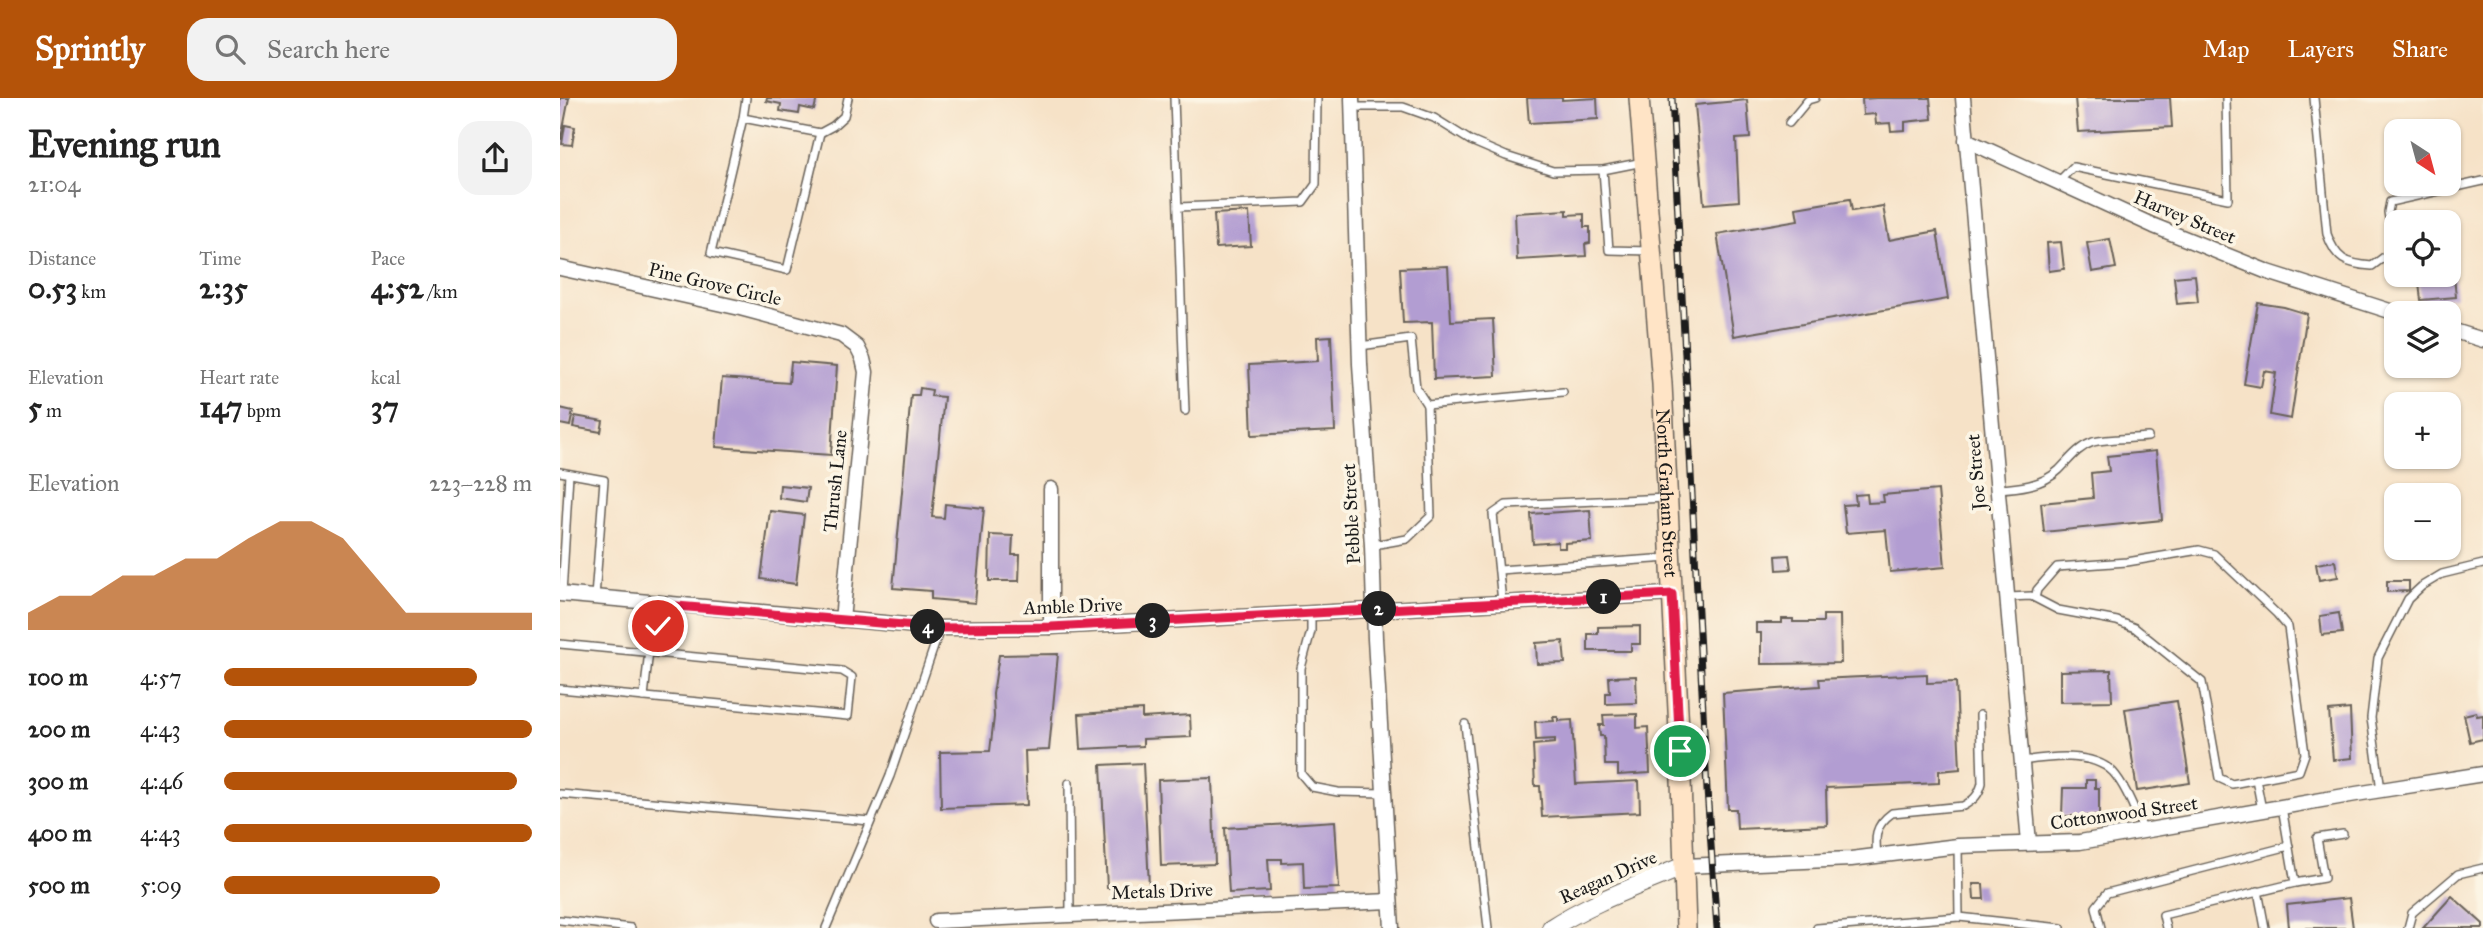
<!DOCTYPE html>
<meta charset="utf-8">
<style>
body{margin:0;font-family:"IM FELL Great Primer",serif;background:#f2f2f2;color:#222;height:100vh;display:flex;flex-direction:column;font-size:26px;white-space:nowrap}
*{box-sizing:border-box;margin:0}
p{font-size:23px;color:#767676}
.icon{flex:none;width:38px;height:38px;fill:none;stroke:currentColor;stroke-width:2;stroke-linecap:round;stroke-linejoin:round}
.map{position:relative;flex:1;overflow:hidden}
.side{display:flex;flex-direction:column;background:#fff;width:560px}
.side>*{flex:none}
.needle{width:46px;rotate:144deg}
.buttons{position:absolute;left:1824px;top:21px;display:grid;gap:14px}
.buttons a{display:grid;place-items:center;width:77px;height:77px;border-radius:14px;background:#fff;box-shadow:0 2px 5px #0004;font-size:35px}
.pin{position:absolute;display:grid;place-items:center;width:60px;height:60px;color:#fff;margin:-30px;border:4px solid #fff;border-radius:50%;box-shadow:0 2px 7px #0007}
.km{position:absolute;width:35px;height:35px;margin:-18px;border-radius:50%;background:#222;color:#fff;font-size:19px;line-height:35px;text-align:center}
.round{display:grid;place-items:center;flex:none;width:74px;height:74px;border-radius:21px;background:#f2f2f2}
.headline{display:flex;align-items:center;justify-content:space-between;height:119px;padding:0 28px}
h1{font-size:38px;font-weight:700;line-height:52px}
.stats{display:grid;grid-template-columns:repeat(3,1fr);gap:10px;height:119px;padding:7px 28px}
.stats div{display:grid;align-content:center}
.stats b{font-size:30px;font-weight:700}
.stats small{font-size:19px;font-weight:400}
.stats p{font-size:19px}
.chart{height:196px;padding:14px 28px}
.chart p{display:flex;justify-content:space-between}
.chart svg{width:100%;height:126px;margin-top:7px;fill:#b45309;opacity:.7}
ul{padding:0 28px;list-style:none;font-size:23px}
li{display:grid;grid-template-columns:112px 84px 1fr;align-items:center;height:52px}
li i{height:18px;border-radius:9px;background:#b45309}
header{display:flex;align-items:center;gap:42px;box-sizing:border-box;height:98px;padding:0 35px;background:#b45309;color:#fff}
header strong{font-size:33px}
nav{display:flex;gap:38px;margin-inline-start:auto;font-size:24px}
.search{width:490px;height:63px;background:#f2f2f2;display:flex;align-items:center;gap:18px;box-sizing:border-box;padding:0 24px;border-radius:21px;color:#767676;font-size:26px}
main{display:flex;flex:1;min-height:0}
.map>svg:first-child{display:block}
.building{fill:#b29dd2}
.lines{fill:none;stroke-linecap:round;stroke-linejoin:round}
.service-casing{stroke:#686158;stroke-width:10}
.minor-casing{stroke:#686158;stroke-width:17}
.tertiary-casing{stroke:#686158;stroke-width:20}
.secondary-casing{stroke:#686158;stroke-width:22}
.service{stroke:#fff;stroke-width:7}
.minor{stroke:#fff;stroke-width:14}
.tertiary{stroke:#fff;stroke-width:18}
.secondary{stroke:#ffe4c6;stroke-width:19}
.rail-casing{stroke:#1c1c1c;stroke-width:7}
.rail{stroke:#fcf5e5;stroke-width:4.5;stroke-dasharray:13;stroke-linecap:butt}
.route-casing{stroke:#fff;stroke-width:14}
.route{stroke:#e11d48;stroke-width:9}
.labels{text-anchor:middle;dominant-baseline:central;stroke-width:7;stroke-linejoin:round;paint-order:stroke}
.street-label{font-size:19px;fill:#1c1c1c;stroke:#fcf5e5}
</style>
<header>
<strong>Sprintly</strong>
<div class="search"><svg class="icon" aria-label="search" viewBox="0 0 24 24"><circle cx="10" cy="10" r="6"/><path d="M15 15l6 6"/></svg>Search here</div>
<nav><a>Map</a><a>Layers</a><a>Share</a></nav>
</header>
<main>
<section class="side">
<div class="headline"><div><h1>Evening run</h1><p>21:04</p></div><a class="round"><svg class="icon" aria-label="share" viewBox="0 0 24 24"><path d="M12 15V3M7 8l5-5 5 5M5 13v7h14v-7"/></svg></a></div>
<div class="stats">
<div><p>Distance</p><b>0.53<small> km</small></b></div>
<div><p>Time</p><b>2:35</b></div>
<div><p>Pace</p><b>4:52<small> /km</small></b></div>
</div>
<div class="stats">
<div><p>Elevation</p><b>5<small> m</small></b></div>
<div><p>Heart rate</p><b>147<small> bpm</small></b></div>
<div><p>kcal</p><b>37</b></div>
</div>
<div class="chart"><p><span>Elevation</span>223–228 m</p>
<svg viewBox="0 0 160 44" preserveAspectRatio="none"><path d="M0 44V38L10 32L20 32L30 25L40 25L50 19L60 19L70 12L80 6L90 6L100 12L110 25L120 38L130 38L140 38L150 38L160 38V44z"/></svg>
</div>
<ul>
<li><b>100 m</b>4:57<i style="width:82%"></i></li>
<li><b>200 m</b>4:43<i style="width:100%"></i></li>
<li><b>300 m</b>4:46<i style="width:95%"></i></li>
<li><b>400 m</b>4:43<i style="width:100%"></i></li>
<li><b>500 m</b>5:09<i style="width:70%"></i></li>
</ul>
</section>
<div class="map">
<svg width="1923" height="830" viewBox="0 0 1923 830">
<rect width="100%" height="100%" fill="#fcf5e5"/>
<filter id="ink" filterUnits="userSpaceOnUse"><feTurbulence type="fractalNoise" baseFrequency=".0143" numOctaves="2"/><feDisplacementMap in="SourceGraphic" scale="14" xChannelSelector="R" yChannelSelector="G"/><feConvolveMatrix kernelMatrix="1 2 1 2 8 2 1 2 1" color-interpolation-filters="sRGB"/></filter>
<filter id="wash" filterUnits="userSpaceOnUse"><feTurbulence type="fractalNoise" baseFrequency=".00686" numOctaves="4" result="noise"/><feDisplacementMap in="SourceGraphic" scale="28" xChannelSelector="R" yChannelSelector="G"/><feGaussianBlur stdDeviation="1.57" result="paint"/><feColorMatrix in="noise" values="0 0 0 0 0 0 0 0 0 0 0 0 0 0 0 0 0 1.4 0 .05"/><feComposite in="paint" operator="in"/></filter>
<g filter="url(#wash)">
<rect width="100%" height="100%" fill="#f6e2c7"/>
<g id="blocks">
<g class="building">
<path d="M0 0H9L1 41H0Z"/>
<path d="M207 0H257L254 12 240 9 239 16 220 13 221 6 206 3Z"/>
<path d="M967 0H1002V2L1037 0 1038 21 969 25Z"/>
<path d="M1316 0H1370L1372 21 1345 24V32L1331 33 1330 25 1316 26 1315 16 1303 17 1302 1Z"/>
<path d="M1515 0H1610L1612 29 1518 34Z"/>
<path d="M1187 2 1190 40 1176 41 1179 103 1144 106 1135 7Z"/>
<path d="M5 27 15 29 12 47 2 46Z"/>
<path d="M1290 101 1292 113 1323 108 1329 142 1377 133 1388 201 1174 238 1157 136 1238 122 1236 110Z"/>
<path d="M1007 112V117L1024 116V129H1030V145L1025 146 1026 158 957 162 955 115Z"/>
<path d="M689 114 691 148 656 150 654 116Z"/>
<path d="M1550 141 1556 170 1532 174 1527 145Z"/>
<path d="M1501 144 1504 171 1489 173 1487 145Z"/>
<path d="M1888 158H1892L1896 199 1861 202 1858 177H1888Z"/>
<path d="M888 168 891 223 933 221 936 278 874 281 872 224 843 225 840 170Z"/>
<path d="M1635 177 1638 204 1617 206 1614 179Z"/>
<path d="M1698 205 1724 209 1747 216 1731 321 1710 317 1716 275 1704 273 1701 289 1684 286Z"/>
<path d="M771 238 775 333 692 337 689 267 758 263 757 239Z"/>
<path d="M231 264 277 268 271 357 156 349 162 280 229 285Z"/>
<path d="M360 290 372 292 371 298 384 299 372 419 384 420 385 406 424 410 415 505 371 501V493L333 490 351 297H359Z"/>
<path d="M0 310 13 313 10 328 0 326Z"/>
<path d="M15 318 43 323 41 334 13 329Z"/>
<path d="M1596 353 1602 422 1484 434 1481 405 1533 400 1531 375 1549 373 1547 358Z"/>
<path d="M220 387 248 390 246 404 219 400Z"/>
<path d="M1378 392 1385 469 1330 474 1326 432 1286 435 1283 407 1296 406 1295 397 1307 396 1308 405 1324 404 1323 397Z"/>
<path d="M1030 412 1032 443 1005 445V450H998V444L973 446 971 416Z"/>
<path d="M210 413 244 417 236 486 201 481Z"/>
<path d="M430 437 453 438 452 457H460L459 483H429Z"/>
<path d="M1229 457 1231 471 1217 472 1216 458Z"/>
<path d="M1775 463 1778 479 1759 482 1756 466Z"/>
<path d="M1827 483H1849V493L1827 494Z"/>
<path d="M1779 515 1782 535 1762 537 1760 518Z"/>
<path d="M1263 517H1280L1281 565 1201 566V535H1196V525H1222V521H1233V524H1263Z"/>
<path d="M1080 528V546H1071V553H1028V536H1038V529Z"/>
<path d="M1003 543 1005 565 977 566 976 545Z"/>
<path d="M498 556 489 652 465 653 467 707 381 710 380 654 430 653 434 619 433 596 439 557Z"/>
<path d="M1551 572 1552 603 1500 604V573Z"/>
<path d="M1367 576V585L1396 584 1400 671 1379 673V685L1266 690 1267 727 1177 731 1176 711H1168L1163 595 1260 588 1259 581Z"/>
<path d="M1076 578 1077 605 1046 606V595H1050L1049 579Z"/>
<path d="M1617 603 1630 685 1577 693 1565 611Z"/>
<path d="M1790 611 1792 660 1773 662 1769 613Z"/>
<path d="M582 612V620L630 617 631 639 583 641V648L521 651 519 616Z"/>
<path d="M1916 614 1917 618 1923 617V641L1910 644 1904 617Z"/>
<path d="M1077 616V630L1088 629 1090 675 1058 677V667H1045L1044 638H1040L1039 627H1044L1043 617Z"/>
<path d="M993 619H998V623L1012 622 1016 686 1079 683 1080 714 982 719 980 688H975L973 647 995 645V641L976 642 975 624 994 623Z"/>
<path d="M583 665 589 788 547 790 541 667Z"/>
<path d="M652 680 655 766 601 768 598 682Z"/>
<path d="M1526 682H1535V690H1539V718H1502L1503 690H1526Z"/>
<path d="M775 723 779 790 744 791 743 764 722 765V761H708L710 793 669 795 665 730Z"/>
<path d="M1413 786H1423L1424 801H1414Z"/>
<path d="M1892 798 1923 826V830H1863Z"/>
<path d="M1789 800 1793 830H1729L1727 807Z"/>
</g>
</g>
</g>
<g filter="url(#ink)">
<use href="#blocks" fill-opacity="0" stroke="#686158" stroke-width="2"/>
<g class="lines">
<g class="service-casing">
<g id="service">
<path d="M186 0 183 20 260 35 273 28 284 18 288 0"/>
<path d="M614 0 625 313"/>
<path d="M1754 0 1767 136C1776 162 1786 166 1812 168L1828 156 1832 139 1828 114 1830 104 1923 83"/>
<path d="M792 9H843L874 20 911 43 946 58 993 73 1043 72"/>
<path d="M183 20 151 155 227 172 260 35"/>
<path d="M1229 25 1248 2 1255 0"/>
<path d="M1083 64 1043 72 1049 152 1090 153"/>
<path d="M1499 83 1513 69 1668 101 1666 0"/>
<path d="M618 109 743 104 756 86 757 0"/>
<path d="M800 248 851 241 856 290 867 307"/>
<path d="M0 374 44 382 35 499"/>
<path d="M1437 391C1458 390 1482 388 1499 372 1509 362 1518 349 1533 344 1549 340 1570 341 1588 339"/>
<path d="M813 447 847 441 871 418 867 307 1003 294"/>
<path d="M939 472 1109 460"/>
<path d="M2 496 9 376"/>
<path d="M1448 499 1471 498 1498 512 1557 523 1575 530 1642 584 1659 680 1672 686 1739 673 1745 656 1728 529 1717 516 1654 456 1639 452 1567 464 1497 469 1477 492 1475 500"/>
<path d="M942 504 933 416 946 407 1107 400"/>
<path d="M751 516V533L741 570V676L752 689 778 694 824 695"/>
<path d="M91 521 98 528 97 543 89 551 85 540 86 525 91 521 93 506"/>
<path d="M0 546 282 573 292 579 288 618 0 591"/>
<path d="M84 599 89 552"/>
<path d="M905 626 928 830"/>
<path d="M1462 663C1489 659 1532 653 1553 674 1567 690 1575 714 1584 733"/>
<path d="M1696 681 1702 712"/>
<path d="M509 685 510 816"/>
<path d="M1821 692 1811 620 1818 560 1848 501 1862 488 1882 476 1923 466"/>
<path d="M0 696 310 723"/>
<path d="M1317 759C1315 739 1314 728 1332 715L1403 708C1414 702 1419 697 1422 685L1420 617"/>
<path d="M1735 785 1764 780 1757 740 1783 736"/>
<path d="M1698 793 1705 830"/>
<path d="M1399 819 1501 830"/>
<path d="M0 822 71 830"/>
<path d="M266 830 330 678 380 531"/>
<path d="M1257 830 1399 819 1398 748"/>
<path d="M1541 830 1536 809 1547 795 1729 748"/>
<path d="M1606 830 1603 817 1735 785 1722 709"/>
<path d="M1848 830 1852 815 1898 776 1923 770"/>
</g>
</g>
<g class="minor-casing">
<g id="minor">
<path d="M792 0 800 266 812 447 815 541 832 830"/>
<path d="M1403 0 1469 745"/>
<path d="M1406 42 1594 128 1708 174 1836 215"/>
<path d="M0 170 180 210 281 237 297 249 303 261 306 274 282 522"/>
<path d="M1888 231 1923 242"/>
<path d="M491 391V529"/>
<path d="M0 496 380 530 491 529 1112 496"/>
<path d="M1124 768 1291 761 1398 748 1520 744 1796 696 1923 676"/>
<path d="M376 823 830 803"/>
</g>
</g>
<g class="tertiary-casing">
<path id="tertiary" d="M991 830C1033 803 1078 788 1124 768"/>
</g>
<g class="secondary-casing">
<g id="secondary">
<path id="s1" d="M1079 0 1102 286 1120 653 1126 830"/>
</g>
</g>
<use href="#service" class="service"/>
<use href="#minor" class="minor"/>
<use href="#tertiary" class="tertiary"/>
<use href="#secondary" class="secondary"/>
<g class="rail-casing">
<path id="rail" d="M1112 0 1147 692 1157 830"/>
</g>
<use href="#rail" class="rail"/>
</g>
</g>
<g class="lines" filter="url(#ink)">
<g class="route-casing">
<path id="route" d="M98 528 91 521 93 506 380 530 491 529 1112 496 1120 653"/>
</g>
<use href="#route" class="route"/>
</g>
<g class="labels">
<g class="street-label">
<text transform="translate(1625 119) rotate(23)">Harvey Street</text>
<text transform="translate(155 186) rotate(13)">Pine Grove Circle</text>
<text transform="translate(1416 374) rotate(-95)">Joe Street</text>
<text transform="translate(275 383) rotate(-84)">Thrush Lane</text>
<text stroke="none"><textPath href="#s1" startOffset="396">North Graham Street</textPath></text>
<text transform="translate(791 416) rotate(-93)">Pebble Street</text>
<text transform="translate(513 508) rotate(-2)">Amble Drive</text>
<text transform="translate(1564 715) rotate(-8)">Cottonwood Street</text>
<text transform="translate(1048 779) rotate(-24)">Reagan Drive</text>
<text transform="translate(602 793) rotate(-2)">Metals Drive</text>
</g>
</g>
</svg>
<div class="buttons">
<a><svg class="needle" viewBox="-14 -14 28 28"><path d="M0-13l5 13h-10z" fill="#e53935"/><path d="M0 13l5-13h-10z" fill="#767676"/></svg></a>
<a><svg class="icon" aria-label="locate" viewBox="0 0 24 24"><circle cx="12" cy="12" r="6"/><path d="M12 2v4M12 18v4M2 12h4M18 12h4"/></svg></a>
<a><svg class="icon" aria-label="layers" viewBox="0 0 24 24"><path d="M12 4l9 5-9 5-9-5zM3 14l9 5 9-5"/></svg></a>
<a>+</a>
<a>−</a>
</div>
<div class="pin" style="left:1120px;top:653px;background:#1e9e55"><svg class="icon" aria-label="arrive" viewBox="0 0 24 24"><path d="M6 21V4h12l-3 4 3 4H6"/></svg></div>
<div class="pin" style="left:98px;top:528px;background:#d93025"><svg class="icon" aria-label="check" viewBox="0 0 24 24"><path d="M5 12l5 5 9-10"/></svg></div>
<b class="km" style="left:1044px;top:499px">1</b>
<b class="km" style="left:819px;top:511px">2</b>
<b class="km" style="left:593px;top:523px">3</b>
<b class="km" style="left:368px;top:529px">4</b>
</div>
</main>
